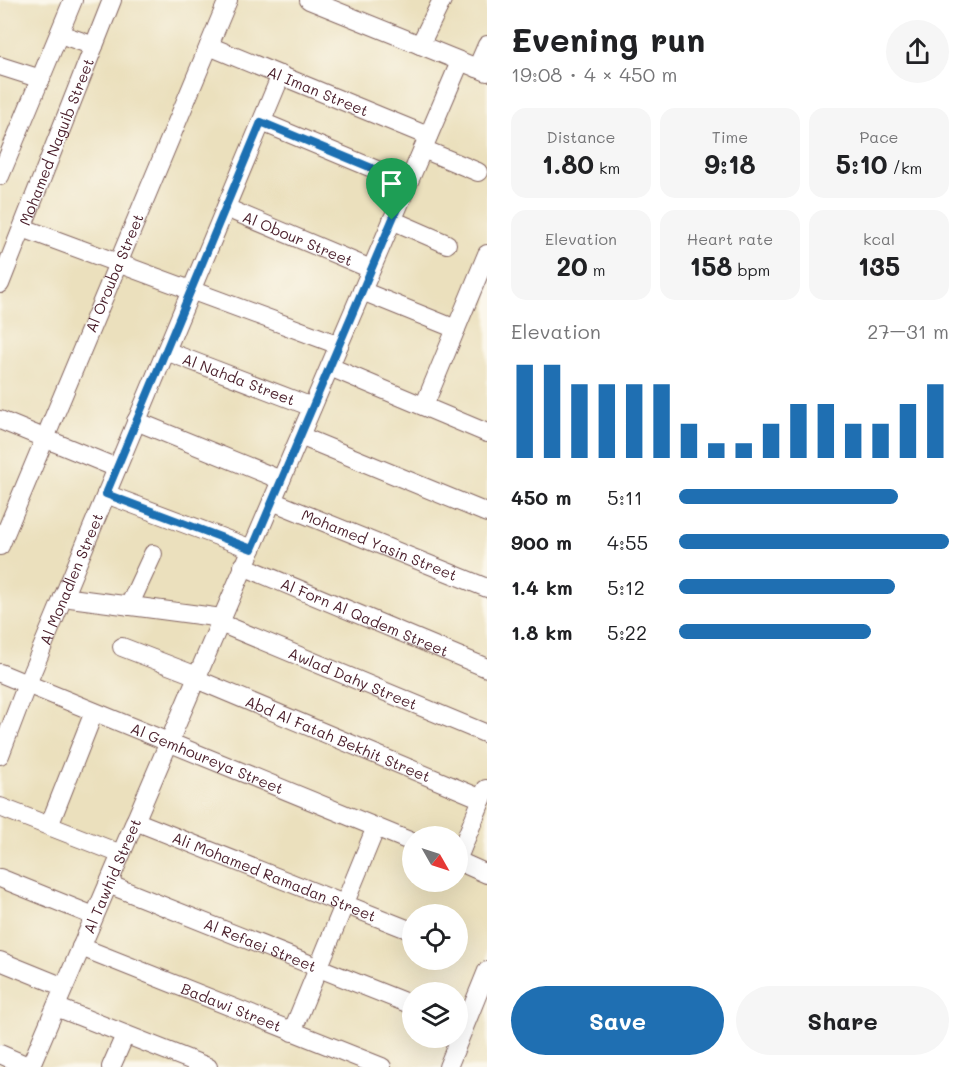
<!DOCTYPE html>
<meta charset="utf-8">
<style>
body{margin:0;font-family:Mali,sans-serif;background:#f6f6f6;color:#202124;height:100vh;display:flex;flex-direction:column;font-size:22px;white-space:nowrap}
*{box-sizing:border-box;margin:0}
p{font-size:20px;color:#757577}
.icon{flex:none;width:33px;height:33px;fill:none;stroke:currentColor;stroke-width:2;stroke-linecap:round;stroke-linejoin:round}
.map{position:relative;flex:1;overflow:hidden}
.details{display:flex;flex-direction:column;background:#fff;width:486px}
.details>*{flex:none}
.needle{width:39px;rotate:129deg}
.tools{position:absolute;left:402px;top:826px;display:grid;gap:12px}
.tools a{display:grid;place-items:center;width:66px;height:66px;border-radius:50%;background:#fff;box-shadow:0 6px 24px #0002;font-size:30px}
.pin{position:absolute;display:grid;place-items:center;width:51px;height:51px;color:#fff;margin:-62px -26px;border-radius:50% 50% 50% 0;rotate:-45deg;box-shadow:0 0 6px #0007}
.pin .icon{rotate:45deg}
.round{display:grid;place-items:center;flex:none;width:63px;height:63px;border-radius:32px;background:#f6f6f6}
.head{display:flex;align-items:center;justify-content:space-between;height:102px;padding:0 24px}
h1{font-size:33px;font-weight:700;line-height:45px}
.stats{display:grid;grid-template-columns:repeat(3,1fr);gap:9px;height:102px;padding:6px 24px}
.stats div{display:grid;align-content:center;border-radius:15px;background:#f6f6f6;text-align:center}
.stats b{font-size:26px;font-weight:700}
.stats small{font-size:16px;font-weight:400}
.stats p{font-size:16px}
.chart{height:168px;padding:12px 24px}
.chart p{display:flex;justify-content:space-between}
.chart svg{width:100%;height:108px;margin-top:6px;stroke:#1f6fb2;stroke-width:6}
.cta{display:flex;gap:12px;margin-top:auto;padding:12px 24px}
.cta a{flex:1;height:69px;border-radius:36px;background:#1f6fb2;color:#fff;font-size:24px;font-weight:700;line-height:69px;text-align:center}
.cta a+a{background:#f6f6f6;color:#202124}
ul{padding:0 24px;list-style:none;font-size:20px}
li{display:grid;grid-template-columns:96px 72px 1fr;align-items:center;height:45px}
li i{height:15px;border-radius:8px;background:#1f6fb2}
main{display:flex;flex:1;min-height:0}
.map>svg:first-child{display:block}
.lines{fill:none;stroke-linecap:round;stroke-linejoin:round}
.street-casing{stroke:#82635e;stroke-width:20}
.street{stroke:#fff;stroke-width:18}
.route-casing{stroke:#fff;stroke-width:12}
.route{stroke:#1f6fb2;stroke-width:8}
.labels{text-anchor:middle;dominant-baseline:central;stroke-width:6;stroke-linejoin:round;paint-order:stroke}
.street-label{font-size:15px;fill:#4a1f2b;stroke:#fbf7ec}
</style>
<main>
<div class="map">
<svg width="487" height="1067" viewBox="0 0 487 1067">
<rect width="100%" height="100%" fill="#fbf7ec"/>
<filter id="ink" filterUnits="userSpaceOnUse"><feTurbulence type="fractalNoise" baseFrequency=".0167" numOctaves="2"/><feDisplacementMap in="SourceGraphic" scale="12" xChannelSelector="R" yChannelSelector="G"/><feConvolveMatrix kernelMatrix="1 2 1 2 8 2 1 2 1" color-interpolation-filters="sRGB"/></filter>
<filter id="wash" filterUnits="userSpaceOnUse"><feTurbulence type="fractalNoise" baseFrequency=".008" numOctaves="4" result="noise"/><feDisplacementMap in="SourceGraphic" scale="24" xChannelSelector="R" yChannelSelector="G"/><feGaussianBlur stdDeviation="1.35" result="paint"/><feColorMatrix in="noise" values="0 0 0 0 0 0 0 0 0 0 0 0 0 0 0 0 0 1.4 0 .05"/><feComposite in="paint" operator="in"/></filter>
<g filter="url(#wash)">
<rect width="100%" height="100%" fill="#ebe0bd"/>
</g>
<g filter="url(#ink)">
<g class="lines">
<g class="street-casing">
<g id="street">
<path d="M309 0 487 72"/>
<path d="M60 34 94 46"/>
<path d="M420 45 442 0"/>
<path id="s1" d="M209 46 428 136"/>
<path d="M0 66 41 79"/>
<path d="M477 68 487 45"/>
<path d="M262 122 408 183"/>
<path d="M423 149 478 172"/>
<path d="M0 176 73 0"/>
<path id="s2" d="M226 208 371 269"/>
<path d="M392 220 447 244"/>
<path d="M23 228 339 345"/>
<path id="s3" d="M0 284 112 0"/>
<path d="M362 291 456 329"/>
<path id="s4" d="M166 351 312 407"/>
<path d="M330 367 487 433"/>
<path d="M424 406 487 254"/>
<path d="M0 420 117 468"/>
<path d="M136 421 281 480"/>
<path d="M300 436 487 513"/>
<path d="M106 494 252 549"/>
<path id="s5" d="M272 501 487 588"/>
<path id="s6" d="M0 546 228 0"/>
<path id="s7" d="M243 566 487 668"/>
<path d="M63 597 222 618"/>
<path d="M129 606 153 554"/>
<path id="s8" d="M220 623 487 734"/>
<path d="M122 647 197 676"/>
<path id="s9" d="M0 673 412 842"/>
<path id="s10" d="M196 679 482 799"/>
<path id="s11" d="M0 755 27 684 281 75"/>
<path d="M0 807 121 854"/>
<path id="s12" d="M135 821 412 931"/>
<path d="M49 826 94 712"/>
<path d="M458 858 486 789"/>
<path d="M458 861 487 874"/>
<path d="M0 878 94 916"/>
<path id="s13" d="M108 884 412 1005"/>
<path id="s14" d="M81 947 382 1067"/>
<path d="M0 961 64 987"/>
<path d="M56 1007 208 1067"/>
<path d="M292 1032 376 827"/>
<path d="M0 1054 30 1067"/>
<path id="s15" d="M30 1067 460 62"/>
<path d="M111 1067 125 1035"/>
<path d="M448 1067 487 971"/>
</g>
</g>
<use href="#street" class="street"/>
</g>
</g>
<g class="lines" filter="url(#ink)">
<g class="route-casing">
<path id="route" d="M261 122 408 183 252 549 106 494Z"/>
</g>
<use href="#route" class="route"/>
</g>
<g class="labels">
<g class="street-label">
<text stroke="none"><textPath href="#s1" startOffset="118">Al Iman Street</textPath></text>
<text stroke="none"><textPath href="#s3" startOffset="153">Mohamed Naguib Street</textPath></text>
<text stroke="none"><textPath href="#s2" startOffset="78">Al Obour Street</textPath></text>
<text stroke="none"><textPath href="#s6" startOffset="296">Al Orouba Street</textPath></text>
<text stroke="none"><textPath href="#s4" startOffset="78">Al Nahda Street</textPath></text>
<text stroke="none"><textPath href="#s5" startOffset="116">Mohamed Yasin Street</textPath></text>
<text stroke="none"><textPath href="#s11" startOffset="190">Al Monadlen Street</textPath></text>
<text stroke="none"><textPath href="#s7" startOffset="132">Al Forn Al Qadem Street</textPath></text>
<text stroke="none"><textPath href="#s8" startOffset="144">Awlad Dahy Street</textPath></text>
<text stroke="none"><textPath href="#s10" startOffset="154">Abd Al Fatah Bekhit Street</textPath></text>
<text stroke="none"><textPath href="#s9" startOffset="224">Al Gemhoureya Street</textPath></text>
<text stroke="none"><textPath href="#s15" startOffset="208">Al Tawhid Street</textPath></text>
<text stroke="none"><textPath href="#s12" startOffset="150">Ali Mohamed Ramadan Street</textPath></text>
<text stroke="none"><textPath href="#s13" startOffset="164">Al Refaei Street</textPath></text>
<text stroke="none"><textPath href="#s14" startOffset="162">Badawi Street</textPath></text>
</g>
</g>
</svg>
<div class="tools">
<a><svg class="needle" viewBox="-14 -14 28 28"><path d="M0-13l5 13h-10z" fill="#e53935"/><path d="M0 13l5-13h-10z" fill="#757577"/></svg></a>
<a><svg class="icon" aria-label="locate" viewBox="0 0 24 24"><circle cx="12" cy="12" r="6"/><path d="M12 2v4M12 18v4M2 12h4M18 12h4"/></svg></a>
<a><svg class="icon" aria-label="layers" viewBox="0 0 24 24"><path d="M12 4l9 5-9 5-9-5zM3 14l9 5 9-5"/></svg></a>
</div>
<div class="pin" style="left:392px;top:220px;background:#1e9e55"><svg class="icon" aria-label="arrive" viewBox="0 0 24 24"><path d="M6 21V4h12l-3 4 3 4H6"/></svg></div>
</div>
<section class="details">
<div class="head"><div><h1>Evening run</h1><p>19:08 · 4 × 450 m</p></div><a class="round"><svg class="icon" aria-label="share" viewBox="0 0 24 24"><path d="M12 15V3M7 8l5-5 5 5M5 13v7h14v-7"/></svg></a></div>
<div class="stats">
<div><p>Distance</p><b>1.80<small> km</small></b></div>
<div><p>Time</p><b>9:18</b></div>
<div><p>Pace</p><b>5:10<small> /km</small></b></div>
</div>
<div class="stats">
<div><p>Elevation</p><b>20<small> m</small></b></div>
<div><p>Heart rate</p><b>158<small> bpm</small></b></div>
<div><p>kcal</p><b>135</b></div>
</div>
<div class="chart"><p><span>Elevation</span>27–31 m</p>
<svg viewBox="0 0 160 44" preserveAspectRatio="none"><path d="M5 44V6M15 44V6M25 44V14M35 44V14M45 44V14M55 44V14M65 44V30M75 44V38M85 44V38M95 44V30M105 44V22M115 44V22M125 44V30M135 44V30M145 44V22M155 44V14"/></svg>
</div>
<ul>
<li><b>450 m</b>5:11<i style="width:81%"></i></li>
<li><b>900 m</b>4:55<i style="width:100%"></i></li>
<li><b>1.4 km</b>5:12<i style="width:80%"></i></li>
<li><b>1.8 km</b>5:22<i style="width:71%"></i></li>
</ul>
<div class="cta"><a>Save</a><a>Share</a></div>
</section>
</main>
